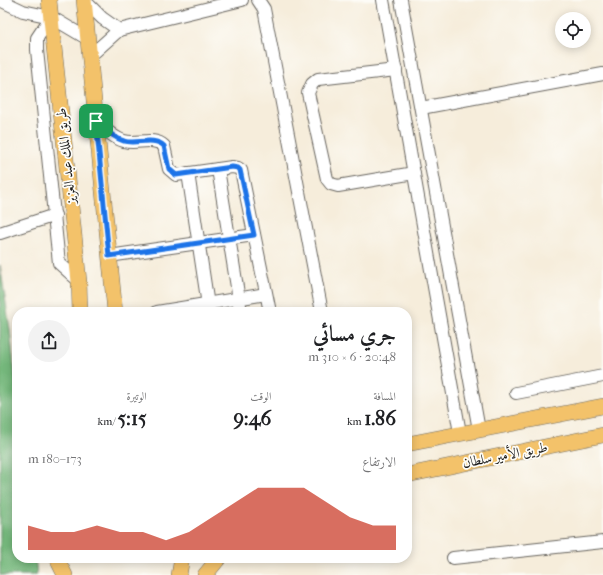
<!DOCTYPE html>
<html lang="ar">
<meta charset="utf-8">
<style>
body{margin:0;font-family:"IM FELL French Canon",Amiri,serif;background:#f2f2f2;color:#202124;direction:rtl;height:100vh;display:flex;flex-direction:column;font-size:15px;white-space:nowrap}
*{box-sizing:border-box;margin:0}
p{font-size:13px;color:#757577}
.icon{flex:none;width:22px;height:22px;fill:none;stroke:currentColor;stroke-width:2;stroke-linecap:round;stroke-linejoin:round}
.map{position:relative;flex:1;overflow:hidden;direction:ltr}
.details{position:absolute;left:12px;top:307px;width:400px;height:256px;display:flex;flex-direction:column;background:#fff;border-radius:16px;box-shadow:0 2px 10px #0003;direction:rtl}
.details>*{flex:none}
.buttons{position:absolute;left:555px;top:12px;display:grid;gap:8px}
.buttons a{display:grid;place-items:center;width:36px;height:36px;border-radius:50%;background:#fff;box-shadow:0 2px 10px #0003;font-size:20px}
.pin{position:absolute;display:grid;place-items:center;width:34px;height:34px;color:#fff;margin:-17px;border-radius:8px;box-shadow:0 2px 6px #0006}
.round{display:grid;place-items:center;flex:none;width:42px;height:42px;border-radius:21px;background:#f2f2f2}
.overview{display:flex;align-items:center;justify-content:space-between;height:68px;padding:0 16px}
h1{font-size:22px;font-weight:700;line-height:30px}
.metrics{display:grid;grid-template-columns:repeat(3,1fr);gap:6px;height:68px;padding:4px 16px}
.metrics div{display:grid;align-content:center}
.metrics b{font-size:20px;font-weight:700}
.metrics small{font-size:11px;font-weight:400}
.metrics p{font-size:11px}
.chart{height:112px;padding:8px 16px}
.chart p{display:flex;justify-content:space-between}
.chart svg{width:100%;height:72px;margin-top:4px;fill:#c8321e;opacity:.7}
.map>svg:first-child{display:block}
.forest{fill:#74b87b;stroke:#486a4c}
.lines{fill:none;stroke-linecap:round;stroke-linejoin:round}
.minor-casing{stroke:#68655f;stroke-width:14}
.major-casing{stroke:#68655f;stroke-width:16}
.minor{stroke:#fff;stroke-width:12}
.major{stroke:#f3c26a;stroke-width:15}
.route-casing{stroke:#fff;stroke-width:8}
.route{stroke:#1a73e8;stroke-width:5}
.labels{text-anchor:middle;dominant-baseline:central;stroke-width:3.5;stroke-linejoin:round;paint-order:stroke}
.street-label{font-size:14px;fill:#1c1c1c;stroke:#fdfcf7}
</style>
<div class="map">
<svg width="603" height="575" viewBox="0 0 603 575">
<rect width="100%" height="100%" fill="#fdfcf7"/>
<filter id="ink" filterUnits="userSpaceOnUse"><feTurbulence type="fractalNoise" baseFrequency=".025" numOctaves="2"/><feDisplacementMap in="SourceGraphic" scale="8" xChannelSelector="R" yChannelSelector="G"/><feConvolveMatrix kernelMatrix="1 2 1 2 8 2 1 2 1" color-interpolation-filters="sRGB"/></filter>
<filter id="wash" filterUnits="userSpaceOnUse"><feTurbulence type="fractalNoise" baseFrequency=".012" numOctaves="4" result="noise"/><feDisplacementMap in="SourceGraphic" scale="16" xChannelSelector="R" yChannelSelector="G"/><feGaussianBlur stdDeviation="0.9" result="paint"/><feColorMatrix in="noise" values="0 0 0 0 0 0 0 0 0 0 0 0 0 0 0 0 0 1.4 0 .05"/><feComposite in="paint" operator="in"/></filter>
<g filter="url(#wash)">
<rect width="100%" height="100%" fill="#f6eddb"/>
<path class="forest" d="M0 265 10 329 17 394V558H35L37 575H0Z"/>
</g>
<g filter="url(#ink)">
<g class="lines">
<g class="minor-casing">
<g id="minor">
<path d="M0 0 23 11 51 17 88 39"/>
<path d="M84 0 102 18 119 30"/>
<path d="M258 0 264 9 322 312"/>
<path d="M383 0 460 433"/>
<path d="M401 0 479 430"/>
<path d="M51 17 37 38V50L59 263 79 281"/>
<path d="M90 56 119 30 242 0"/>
<path d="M396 70 318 79 312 84 308 93 327 179 331 184 338 186 414 173"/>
<path d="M421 108 603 74"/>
<path d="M96 121C104 128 113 138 124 141 136 145 154 136 164 146L169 169 176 175 232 167 238 168 241 170 270 312"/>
<path d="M218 169 241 312"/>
<path d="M188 173 209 312"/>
<path d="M0 233 55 215"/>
<path d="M109 256 254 235"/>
<path d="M157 312 266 294"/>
<path d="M516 393 603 376"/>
<path d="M453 558 603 542"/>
</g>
</g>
<g class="major-casing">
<g id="major">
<path d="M49 0 79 281 80 312"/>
<path d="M84 0 115 312"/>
<path d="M407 444 603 406"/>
<path d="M407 475 603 435"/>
<path d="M58 558 59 563 65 575"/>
<path d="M179 575 182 558"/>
<path d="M205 575 219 558"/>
</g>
</g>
<use href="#minor" class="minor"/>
<use href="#major" class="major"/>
</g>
</g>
<g class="lines" filter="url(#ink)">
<g class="route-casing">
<path id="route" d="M96 121C104 128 113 138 124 141 136 145 153 136 164 146L169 169 176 175 232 167 238 168 240 170 254 235 109 256Z"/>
</g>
<use href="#route" class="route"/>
</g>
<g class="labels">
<g class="street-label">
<text transform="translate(66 156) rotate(-96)">طريق الملك عبد العزيز</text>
<text transform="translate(505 455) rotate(-11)">طريق الأمير سلطان</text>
</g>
</g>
</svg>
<div class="buttons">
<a><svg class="icon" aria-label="locate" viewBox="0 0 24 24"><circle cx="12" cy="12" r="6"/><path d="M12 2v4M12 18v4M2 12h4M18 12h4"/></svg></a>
</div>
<div class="pin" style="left:96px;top:121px;background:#1e9e55"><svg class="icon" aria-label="arrive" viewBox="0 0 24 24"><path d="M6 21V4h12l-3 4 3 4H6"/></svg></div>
<section class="details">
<div class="overview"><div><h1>جري مسائي</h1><p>20:48 · 6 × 310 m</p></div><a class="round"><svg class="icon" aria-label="share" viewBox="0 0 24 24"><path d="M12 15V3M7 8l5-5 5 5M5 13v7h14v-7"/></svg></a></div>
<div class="metrics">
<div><p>المسافة</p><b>1.86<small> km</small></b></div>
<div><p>الوقت</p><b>9:46</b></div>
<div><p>الوتيرة</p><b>5:15<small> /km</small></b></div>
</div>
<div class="chart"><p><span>الارتفاع</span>173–180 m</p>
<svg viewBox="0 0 160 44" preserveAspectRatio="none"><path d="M0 44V29L10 33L20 33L30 29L40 33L50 33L60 38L70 33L80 24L90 15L100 6L110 6L120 6L130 15L140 24L150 29L160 29V44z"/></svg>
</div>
</section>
</div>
